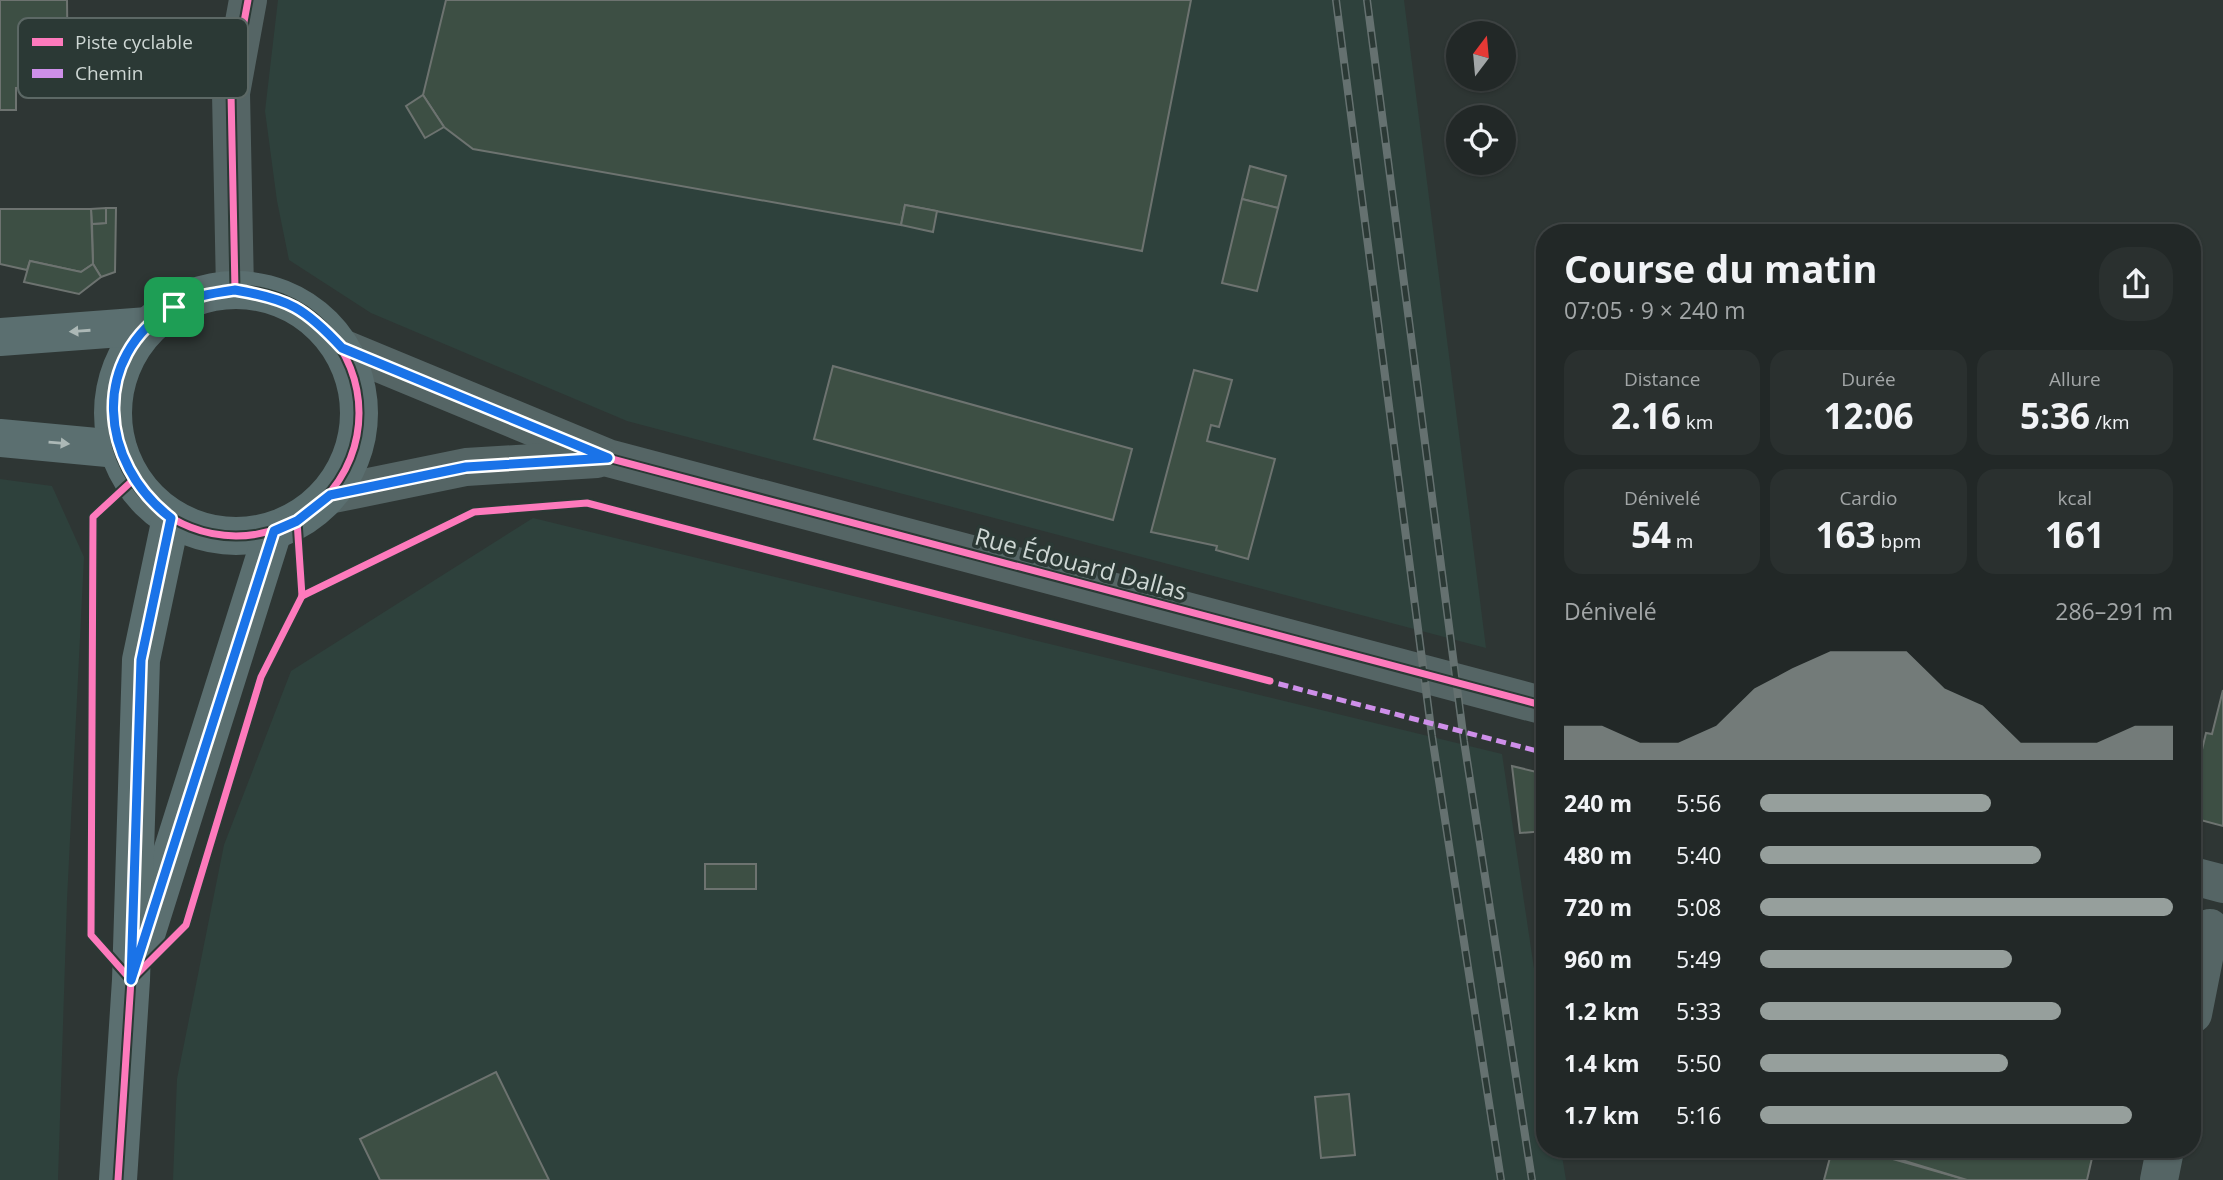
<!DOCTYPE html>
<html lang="fr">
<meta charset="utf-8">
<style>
body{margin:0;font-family:"Open Sans",sans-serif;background:#2a302f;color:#f1f3f6;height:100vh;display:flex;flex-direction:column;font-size:26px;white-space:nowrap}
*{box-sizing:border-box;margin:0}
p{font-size:23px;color:#a2a6a7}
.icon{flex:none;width:38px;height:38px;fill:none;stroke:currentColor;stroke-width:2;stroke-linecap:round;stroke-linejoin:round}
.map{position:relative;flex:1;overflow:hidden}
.sheet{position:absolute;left:1536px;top:224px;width:665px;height:934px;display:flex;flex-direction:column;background:#222827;border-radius:28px;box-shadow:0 2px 5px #0004,0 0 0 2px #3f4444}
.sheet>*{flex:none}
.needle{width:46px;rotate:16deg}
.buttons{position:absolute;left:1446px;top:21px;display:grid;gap:14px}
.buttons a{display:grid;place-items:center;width:70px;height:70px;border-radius:50%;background:#222827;box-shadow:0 2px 5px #0004,0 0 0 2px #3f4444;font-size:35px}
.pin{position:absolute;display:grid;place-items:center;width:60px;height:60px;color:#fff;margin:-30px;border-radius:14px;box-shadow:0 4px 10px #0006}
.round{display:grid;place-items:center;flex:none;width:74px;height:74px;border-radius:28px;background:#2a302f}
.summary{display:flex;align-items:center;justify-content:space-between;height:119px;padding:0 28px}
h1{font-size:38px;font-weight:700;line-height:52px}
.figures{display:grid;grid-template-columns:repeat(3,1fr);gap:10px;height:119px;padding:7px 28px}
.figures div{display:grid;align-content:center;border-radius:18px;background:#2a302f;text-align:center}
.figures b{font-size:35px;font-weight:700}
.figures small{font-size:19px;font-weight:400}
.figures p{font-size:19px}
.chart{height:196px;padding:14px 28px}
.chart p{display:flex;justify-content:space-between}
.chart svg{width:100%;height:126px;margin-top:7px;fill:#969f9c;opacity:.7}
ul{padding:0 28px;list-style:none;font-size:23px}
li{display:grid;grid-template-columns:112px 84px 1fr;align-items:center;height:52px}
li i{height:18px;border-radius:9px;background:#969f9c}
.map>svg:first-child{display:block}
.built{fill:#2e413c}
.building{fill:#3d4f44;stroke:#6d7370;stroke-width:2}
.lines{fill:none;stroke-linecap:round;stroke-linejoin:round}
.minor{stroke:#556565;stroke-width:38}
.tertiary{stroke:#556565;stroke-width:38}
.secondary{stroke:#5b6f70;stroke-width:38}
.rail-casing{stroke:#657170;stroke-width:8}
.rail{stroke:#2b3935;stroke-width:5;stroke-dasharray:16;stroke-linecap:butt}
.quiet{stroke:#ce8fe9;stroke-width:5;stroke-dasharray:10 5;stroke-linecap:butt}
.cycleway-casing{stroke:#2b3935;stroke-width:11}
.cycleway{stroke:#fd7abc;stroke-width:7}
.oneway{fill:#acb8b6}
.route-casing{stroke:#fff;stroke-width:14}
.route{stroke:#1a73e8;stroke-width:9}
.labels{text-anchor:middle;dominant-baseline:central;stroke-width:7;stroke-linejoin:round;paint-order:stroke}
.street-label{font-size:24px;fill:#ced7d4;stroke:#2b3935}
.key{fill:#2b3935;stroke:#5c6865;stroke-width:2}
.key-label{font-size:19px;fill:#ced7d4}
</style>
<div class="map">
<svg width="2223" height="1180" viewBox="0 0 2223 1180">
<rect width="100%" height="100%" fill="#2e3634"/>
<g class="built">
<path d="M278 0H1404L1486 648 627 421 371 313 289 260 277 201 265 111Z"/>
<path d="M0 479 52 486 84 557 67 900 58 1180H0Z"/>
<path d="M533 518 1502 754 1545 1042V1150H1561L1566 1180H173L177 1079 224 845 291 671Z"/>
</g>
<g class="building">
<path d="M0 0H67L68 87 16 88V110H0Z"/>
<path d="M446 0H1191L1142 251 905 205 901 225 473 149 444 127 423 95Z"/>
<path d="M423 95 444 127 425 138 406 106Z"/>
<path d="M1250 166 1286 176 1278 208 1242 199Z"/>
<path d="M1242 199 1278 208 1257 291 1222 283Z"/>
<path d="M905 205 937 211 933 232 901 225Z"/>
<path d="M106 208H116L115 272 101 277 93 264 92 224 106 223Z"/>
<path d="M106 208V223L92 224 91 209Z"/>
<path d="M0 209H91L93 264 81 272 30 261 27 270 0 264Z"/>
<path d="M30 261 81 272 93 264 101 277 79 294 24 282Z"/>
<path d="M833 366 1132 449 1113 520 814 439Z"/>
<path d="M1194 370 1232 380 1219 427 1211 425 1207 441 1275 459 1248 559 1216 550 1217 546 1151 532Z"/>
<path d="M2223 690V826L2193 818V787L2206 733 2212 734Z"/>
<path d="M1512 766 1545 774V831L1520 833Z"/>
<rect x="705" y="864" width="51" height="25"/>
<path d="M496 1072 549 1180H380L360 1139Z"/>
<path d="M1349 1094 1355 1155 1321 1158 1315 1097Z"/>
<path d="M1832 1150H1861L1967 1180H1824Z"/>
<path d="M1869 1150H2078L2077 1154 2092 1158 2087 1180H1967Z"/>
</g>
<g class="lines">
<g class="minor">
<path d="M2193 1014 2210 928"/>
<path d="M2159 1180 2165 1150"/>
</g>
<g class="tertiary">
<path d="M235 290 231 93 248 0"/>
<path d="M342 348 608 458 1545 706"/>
<path d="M329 495 466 467 597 459"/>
<path d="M2193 876 2223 884"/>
</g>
<g class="secondary">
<circle cx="236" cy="413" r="123"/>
<path d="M0 337 148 326"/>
<path d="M0 438 118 449"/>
<path d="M145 938 273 531"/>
<path d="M118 1180 131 980 141 660 171 518"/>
</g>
<g class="rail-casing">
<g id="rail">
<path d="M1336 0 1432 736 1501 1180"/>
<path d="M1367 0 1464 741 1532 1180"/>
</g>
</g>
<use href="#rail" class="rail"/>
<path class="quiet" d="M1264 680 1545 753"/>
<g class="cycleway-casing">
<g id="cycleway">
<path d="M235 290 231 93 248 0"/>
<circle cx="236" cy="413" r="123"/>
<path d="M342 348 608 458 1545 706"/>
<path d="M329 495 466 467 603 458"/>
<path d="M302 596 474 512 587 503 1270 681"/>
<path d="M131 980 91 935 93 517 133 480"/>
<path d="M131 980 186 925 261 677 302 596 297 521"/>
<path d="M118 1180 131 980"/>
</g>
</g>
<use href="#cycleway" class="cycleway"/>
</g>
<defs><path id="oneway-solid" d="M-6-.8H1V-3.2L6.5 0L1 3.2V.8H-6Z" transform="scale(1.75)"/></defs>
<g class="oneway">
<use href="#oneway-solid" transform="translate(80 331) rotate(176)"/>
<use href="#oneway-solid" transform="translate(59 443) rotate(5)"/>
</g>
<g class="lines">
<g class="route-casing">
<path id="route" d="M235 290C289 299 305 308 342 348L608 458 466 467 330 495 297 521 274 531 131 980 141 660 171 518C99 463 89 357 173 307 192 296 214 293 235 290Z"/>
</g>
<use href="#route" class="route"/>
</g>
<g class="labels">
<g class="street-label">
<text transform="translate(1081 563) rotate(15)">Rue Édouard Dallas</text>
</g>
</g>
<rect x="18" y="18" width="230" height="80" rx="10" class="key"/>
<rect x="32" y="38" width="31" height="8" fill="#fd7abc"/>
<rect x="32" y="69" width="31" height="9" fill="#ce8fe9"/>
<g class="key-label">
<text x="75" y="49">Piste cyclable</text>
<text x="75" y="80">Chemin</text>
</g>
</svg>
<div class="buttons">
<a><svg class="needle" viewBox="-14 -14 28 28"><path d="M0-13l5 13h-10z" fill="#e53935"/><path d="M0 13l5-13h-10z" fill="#a2a6a7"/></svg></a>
<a><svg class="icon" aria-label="locate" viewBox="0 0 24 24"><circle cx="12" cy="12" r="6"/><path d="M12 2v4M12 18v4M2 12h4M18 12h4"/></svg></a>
</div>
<div class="pin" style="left:174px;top:307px;background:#1e9e55"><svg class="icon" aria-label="arrive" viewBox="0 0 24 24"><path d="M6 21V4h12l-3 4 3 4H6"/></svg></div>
<section class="sheet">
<div class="summary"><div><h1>Course du matin</h1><p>07:05 · 9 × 240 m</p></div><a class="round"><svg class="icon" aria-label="share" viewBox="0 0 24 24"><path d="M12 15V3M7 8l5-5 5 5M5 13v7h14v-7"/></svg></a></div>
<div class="figures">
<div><p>Distance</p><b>2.16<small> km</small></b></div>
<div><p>Durée</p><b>12:06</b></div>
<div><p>Allure</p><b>5:36<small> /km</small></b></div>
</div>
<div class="figures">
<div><p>Dénivelé</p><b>54<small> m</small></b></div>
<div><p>Cardio</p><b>163<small> bpm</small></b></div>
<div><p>kcal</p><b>161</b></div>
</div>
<div class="chart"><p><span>Dénivelé</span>286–291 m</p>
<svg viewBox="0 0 160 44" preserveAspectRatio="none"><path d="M0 44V32L10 32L20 38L30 38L40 32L50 19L60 12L70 6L80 6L90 6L100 19L110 25L120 38L130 38L140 38L150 32L160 32V44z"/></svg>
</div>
<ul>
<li><b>240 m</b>5:56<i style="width:56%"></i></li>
<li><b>480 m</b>5:40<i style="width:68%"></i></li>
<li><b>720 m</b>5:08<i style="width:100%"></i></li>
<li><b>960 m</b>5:49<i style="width:61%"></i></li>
<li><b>1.2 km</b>5:33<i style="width:73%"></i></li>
<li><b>1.4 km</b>5:50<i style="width:60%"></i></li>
<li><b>1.7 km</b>5:16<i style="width:90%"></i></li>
</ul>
</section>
</div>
